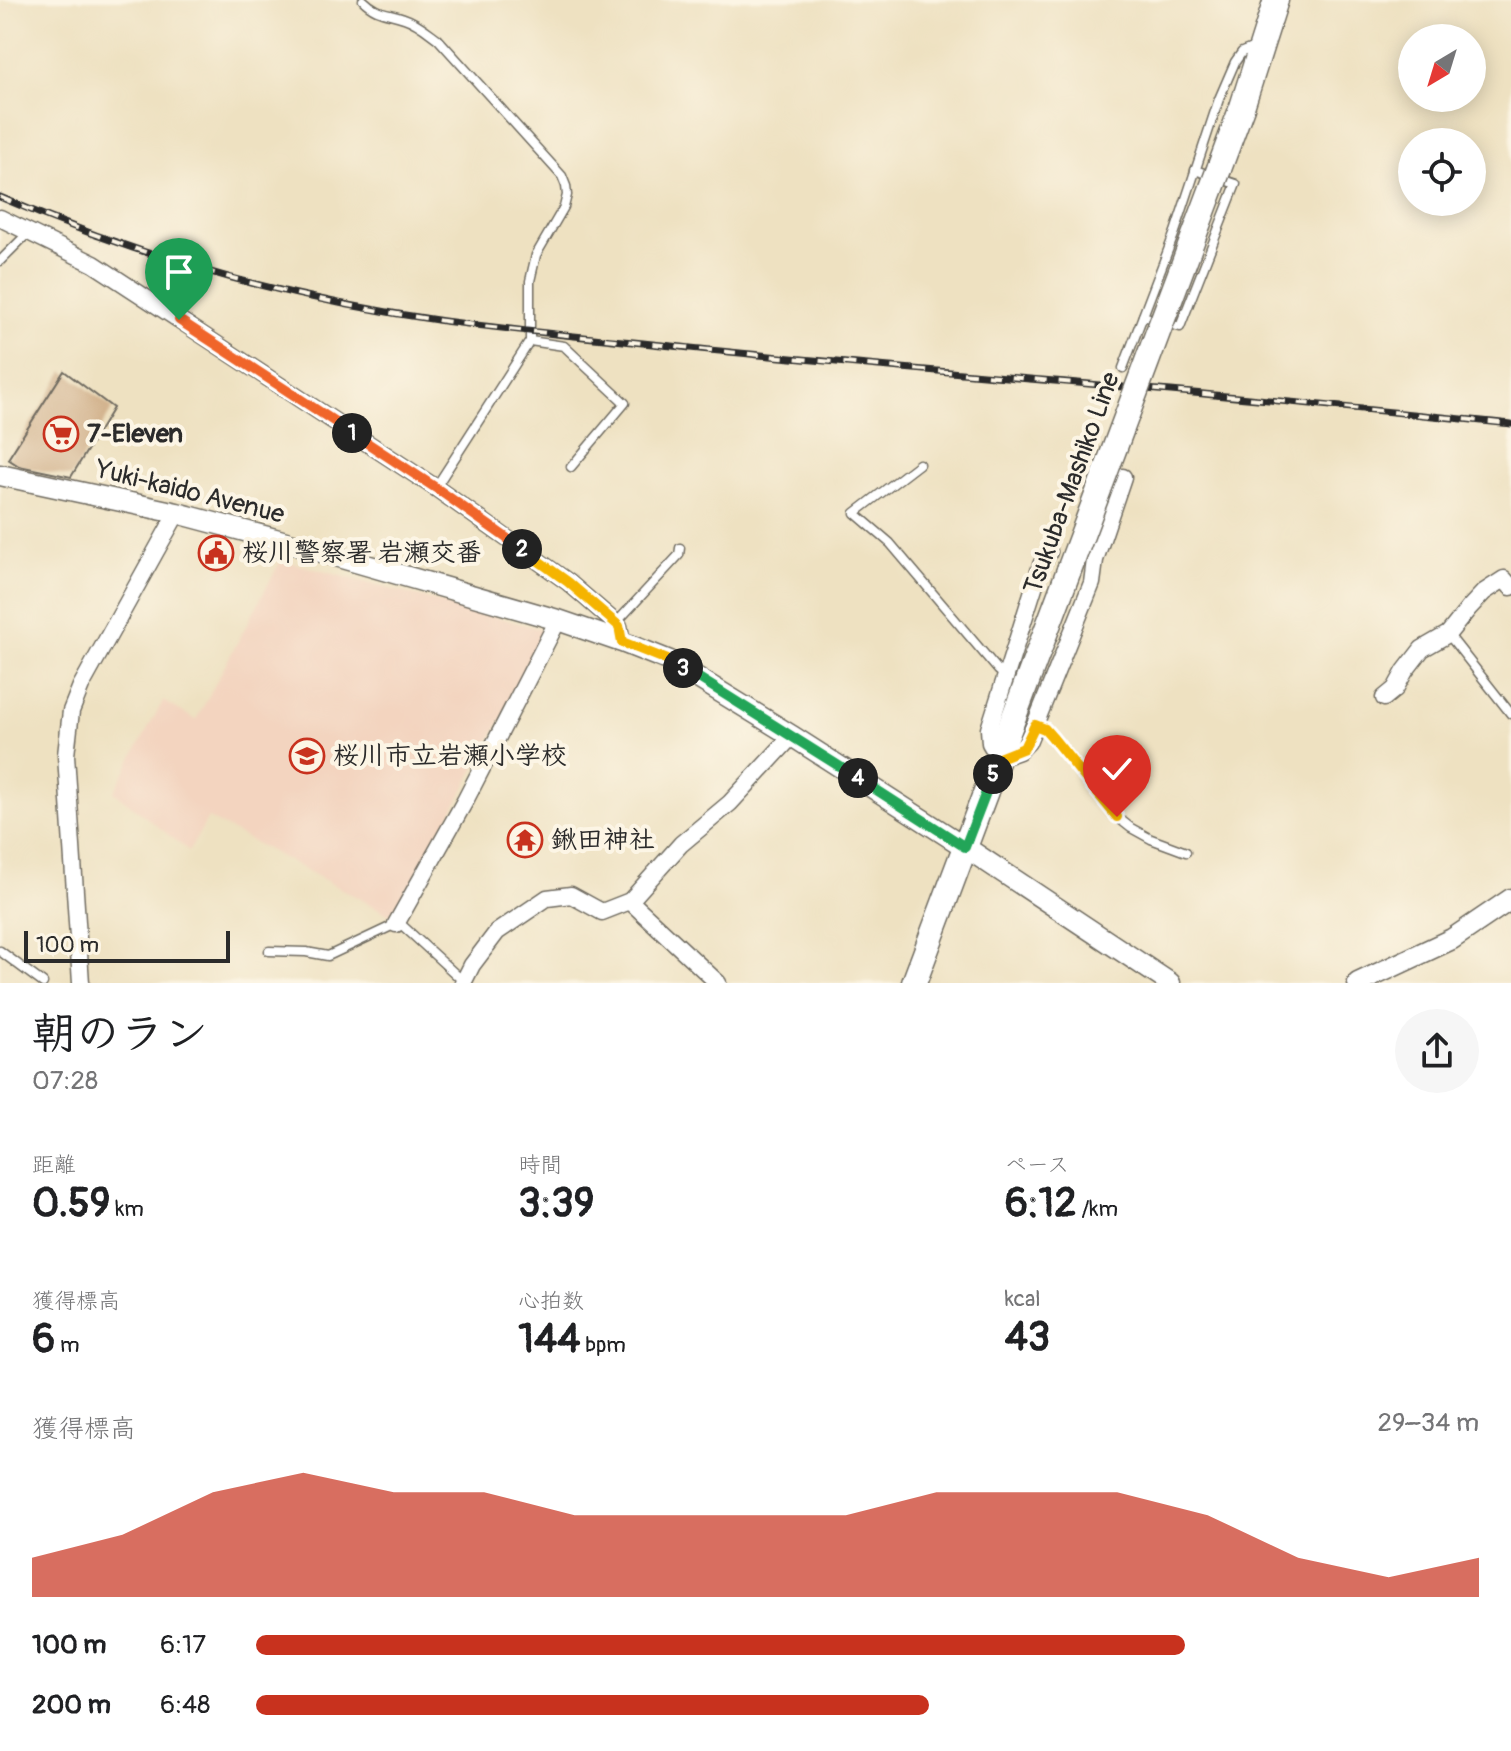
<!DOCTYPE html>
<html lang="ja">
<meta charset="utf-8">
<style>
body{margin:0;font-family:Pangolin,"Klee One",sans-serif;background:#f6f6f6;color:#202124;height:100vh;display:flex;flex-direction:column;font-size:30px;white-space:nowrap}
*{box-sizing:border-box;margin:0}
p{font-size:26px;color:#757577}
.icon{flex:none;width:44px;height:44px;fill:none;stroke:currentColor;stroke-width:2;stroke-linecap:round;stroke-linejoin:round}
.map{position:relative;height:983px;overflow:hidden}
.sheet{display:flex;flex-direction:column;background:#fff;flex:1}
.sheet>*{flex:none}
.needle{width:52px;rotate:218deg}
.tools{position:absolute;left:1398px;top:24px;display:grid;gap:16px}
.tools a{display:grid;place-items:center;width:88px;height:88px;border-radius:50%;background:#fff;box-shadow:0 4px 20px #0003;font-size:40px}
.scale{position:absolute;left:24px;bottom:20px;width:206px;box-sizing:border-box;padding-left:8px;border:4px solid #2b2b2b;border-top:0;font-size:22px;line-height:28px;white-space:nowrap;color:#2b2b2b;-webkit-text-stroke:6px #fcf5e5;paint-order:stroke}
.pin{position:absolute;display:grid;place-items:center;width:68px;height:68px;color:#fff;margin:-82px -34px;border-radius:50% 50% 50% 0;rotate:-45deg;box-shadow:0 0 8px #0007}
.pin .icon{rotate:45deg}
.km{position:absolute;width:40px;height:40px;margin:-20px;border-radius:50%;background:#222;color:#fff;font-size:22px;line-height:40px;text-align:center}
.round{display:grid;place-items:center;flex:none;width:84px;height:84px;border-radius:42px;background:#f6f6f6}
.overview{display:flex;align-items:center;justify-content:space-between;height:136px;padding:0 32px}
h1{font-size:44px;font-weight:700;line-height:60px}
.figures{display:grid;grid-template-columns:repeat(3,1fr);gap:12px;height:136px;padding:8px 32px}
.figures div{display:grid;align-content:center}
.figures b{font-size:40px;font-weight:700}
.figures small{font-size:22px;font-weight:400}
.figures p{font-size:22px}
.chart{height:224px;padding:16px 32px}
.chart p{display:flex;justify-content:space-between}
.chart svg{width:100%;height:144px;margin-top:8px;fill:#c8321e;opacity:.7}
ul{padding:0 32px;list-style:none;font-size:26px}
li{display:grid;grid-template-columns:128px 96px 1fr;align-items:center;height:60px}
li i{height:20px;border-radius:10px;background:#c8321e}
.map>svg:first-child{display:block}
.built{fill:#f3d4bf}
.building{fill:#d3b48f}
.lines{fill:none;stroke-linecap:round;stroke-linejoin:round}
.service-casing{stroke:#6f6b60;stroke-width:11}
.minor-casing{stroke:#6f6b60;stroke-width:19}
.tertiary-casing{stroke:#6f6b60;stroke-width:23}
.primary-casing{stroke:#6f6b60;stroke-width:27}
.service{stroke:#fff;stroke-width:8}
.minor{stroke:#fff;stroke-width:16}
.tertiary{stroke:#fff;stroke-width:20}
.primary{stroke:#fff;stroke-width:24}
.rail-casing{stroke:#2b2b2b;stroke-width:7}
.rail{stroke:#fcf5e5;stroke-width:4;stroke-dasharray:12;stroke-linecap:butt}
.primary-bridge-casing{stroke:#6f6b60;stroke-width:27;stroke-linecap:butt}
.primary-bridge{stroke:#fff;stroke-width:24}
.split-1-casing{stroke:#fff;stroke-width:16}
.split-2-casing{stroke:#fff;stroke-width:16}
.split-3-casing{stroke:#fff;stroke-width:16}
.split-4-casing{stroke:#fff;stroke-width:16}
.split-5-casing{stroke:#fff;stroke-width:16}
.split-6-casing{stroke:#fff;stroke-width:16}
.split-1{stroke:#f0652b;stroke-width:10}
.split-2{stroke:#f0652b;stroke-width:10}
.split-3{stroke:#f5b400;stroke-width:10}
.split-4{stroke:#22a559;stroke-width:10}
.split-5{stroke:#22a559;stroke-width:10}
.split-6{stroke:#f5b400;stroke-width:10}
.labels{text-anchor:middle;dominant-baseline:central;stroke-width:8;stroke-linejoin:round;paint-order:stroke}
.poi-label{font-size:26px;font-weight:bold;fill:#2b2b2b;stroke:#fcf5e5;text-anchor:start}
.street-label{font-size:26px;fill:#2b2b2b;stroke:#fcf5e5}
</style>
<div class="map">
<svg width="1511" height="983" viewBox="0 0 1511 983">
<rect width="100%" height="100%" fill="#fcf5e5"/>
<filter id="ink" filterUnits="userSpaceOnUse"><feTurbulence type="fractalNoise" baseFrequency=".0125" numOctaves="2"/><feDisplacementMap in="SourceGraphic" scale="16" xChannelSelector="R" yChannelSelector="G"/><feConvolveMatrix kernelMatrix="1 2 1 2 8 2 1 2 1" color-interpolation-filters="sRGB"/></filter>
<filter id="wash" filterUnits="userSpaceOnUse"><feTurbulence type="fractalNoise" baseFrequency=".006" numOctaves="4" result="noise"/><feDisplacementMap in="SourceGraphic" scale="32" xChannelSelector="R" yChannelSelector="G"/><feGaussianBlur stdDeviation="1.8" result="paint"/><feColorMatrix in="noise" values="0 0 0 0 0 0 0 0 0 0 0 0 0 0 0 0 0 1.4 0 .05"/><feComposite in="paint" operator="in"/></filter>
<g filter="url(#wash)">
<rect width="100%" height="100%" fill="#eee1c1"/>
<path class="built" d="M281 560 548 631 396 918 208 818 189 851 114 792 163 701 196 720Z"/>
<g id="blocks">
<path class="building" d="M64 371 113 408 71 477 19 466 8 459Z"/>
</g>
</g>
<g filter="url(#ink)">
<use href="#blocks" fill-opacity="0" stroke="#6f6b60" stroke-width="2"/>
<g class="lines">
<g class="service-casing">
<g id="service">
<path d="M363 0C377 14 387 12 404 18 417 22 427 31 438 39L562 176 566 186 567 195 564 207 536 255 530 281V341L436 487"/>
<path d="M0 261 29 232"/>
<path d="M1143 316 1180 327 1236 184 1195 170"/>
<path d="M530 341 564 346 625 403 571 467"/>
<path d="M1123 368 1175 232 1219 99 1235 62 1242 52 1257 46"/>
<path d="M919 464 855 513 890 543 998 670 1005 676"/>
<path d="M616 623 679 555 680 548"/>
<path d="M1448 634 1511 714"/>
<path d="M1035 725 1045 729 1052 737 1117 817 1131 828 1151 839 1186 852"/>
<path d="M0 951 43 983"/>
<path d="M269 951 306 952 328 956 396 924 403 926 463 981"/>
</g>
</g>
<g class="minor-casing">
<g id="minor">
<path d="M0 218 94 264 436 488 568 582 619 626 622 642"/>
<path d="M1049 552 1041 565 989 729 990 743 999 758 1019 751 1028 742 1092 583 1095 560 1123 477"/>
<path d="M1384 698 1395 689 1405 671 1422 649 1448 634 1469 608 1484 592 1504 579 1511 587"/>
<path d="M630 901 718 983"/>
<path d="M396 924 465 801 558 620"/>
<path d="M81 983 66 755 71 711 81 686 177 513"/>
<path d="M463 983 472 965 497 932 547 898 571 895 602 912 630 901 681 844 730 803 792 736"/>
</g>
</g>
<g class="tertiary-casing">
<g id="tertiary">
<path d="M0 475 177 513 279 540 558 620 622 642 670 661 792 736 965 847 1170 983"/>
<path d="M1358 983 1452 939 1511 899"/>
</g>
</g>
<g class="primary-casing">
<g id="primary">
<path d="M1219 169 1242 107 1276 0"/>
<path d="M914 983 1069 570"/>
</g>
</g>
<use href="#service" class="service"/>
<use href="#minor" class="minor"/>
<use href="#tertiary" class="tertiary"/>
<use href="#primary" class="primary"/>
<g class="rail-casing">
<path id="rail" d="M0 197C141 258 292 300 444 321 536 333 628 341 720 351 866 366 1012 377 1158 390 1276 400 1393 412 1511 424"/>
</g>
<use href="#rail" class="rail"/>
<g class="primary-bridge-casing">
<path id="primary-bridge" d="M1069 570 1219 169"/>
</g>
<use href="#primary-bridge" class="primary-bridge"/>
</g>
</g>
<g class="lines" filter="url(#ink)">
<g class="split-1-casing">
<path id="split-1" d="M179 320 352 433"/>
</g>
<g class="split-2-casing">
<path id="split-2" d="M352 433 436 488 522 549"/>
</g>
<g class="split-3-casing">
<path id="split-3" d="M522 549 568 582 619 626 622 642 670 661 683 668"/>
</g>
<g class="split-4-casing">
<path id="split-4" d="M683 668 858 778"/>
</g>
<g class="split-5-casing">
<path id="split-5" d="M858 778 965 847 993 774"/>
</g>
<g class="split-6-casing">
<path id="split-6" d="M993 774 999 758 1024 748 1035 725 1045 729 1052 737 1117 817"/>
</g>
<use href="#split-1" class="split-1"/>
<use href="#split-2" class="split-2"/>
<use href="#split-3" class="split-3"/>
<use href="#split-4" class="split-4"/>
<use href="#split-5" class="split-5"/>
<use href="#split-6" class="split-6"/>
</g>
<defs>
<g id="supermarket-ring" transform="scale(1.8)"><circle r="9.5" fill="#fcf5e5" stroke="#c8321e" stroke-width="1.5"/><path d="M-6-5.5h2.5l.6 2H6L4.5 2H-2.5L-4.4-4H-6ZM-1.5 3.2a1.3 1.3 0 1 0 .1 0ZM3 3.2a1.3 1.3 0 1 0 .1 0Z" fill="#c8321e"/></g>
<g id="civic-ring" transform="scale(1.8)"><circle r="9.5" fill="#fcf5e5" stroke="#c8321e" stroke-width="1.5"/><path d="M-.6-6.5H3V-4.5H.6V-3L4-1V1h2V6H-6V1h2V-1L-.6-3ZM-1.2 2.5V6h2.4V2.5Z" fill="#c8321e"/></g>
<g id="school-ring" transform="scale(1.8)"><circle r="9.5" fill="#fcf5e5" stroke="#c8321e" stroke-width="1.5"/><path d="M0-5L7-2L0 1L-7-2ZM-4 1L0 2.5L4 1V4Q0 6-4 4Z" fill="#c8321e"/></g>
<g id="temple-ring" transform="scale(1.8)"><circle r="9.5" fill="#fcf5e5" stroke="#c8321e" stroke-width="1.5"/><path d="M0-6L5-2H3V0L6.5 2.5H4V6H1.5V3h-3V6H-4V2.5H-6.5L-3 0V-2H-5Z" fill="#c8321e"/></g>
</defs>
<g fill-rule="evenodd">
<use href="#supermarket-ring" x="61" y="434"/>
<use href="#civic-ring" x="216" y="553"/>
<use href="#school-ring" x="307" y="756"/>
<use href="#temple-ring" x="525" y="840"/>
</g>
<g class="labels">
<g class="poi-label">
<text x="87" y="434">7-Eleven</text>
<text x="242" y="553">桜川警察署 岩瀬交番</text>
<text x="333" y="756">桜川市立岩瀬小学校</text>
<text x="551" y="840">鍬田神社</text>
</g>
<g class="street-label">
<text transform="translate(1072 483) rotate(-70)">Tsukuba-Mashiko Line</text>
<text transform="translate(190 492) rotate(14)">Yuki-kaido Avenue</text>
</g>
</g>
</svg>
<div class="tools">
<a><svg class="needle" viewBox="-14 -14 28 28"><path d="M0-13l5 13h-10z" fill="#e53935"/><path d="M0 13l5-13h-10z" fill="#757577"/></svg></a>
<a><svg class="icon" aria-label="locate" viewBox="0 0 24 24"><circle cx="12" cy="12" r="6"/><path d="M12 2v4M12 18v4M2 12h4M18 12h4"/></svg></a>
</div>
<div class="scale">100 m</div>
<div class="pin" style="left:179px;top:320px;background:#1e9e55"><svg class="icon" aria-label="arrive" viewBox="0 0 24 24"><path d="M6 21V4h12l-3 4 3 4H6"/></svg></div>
<div class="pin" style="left:1117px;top:817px;background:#d93025"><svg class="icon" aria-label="check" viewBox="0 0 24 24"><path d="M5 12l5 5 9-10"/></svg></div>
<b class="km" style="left:352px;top:433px">1</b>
<b class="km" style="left:522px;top:549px">2</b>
<b class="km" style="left:683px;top:668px">3</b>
<b class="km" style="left:858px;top:778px">4</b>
<b class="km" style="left:993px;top:774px">5</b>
</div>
<section class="sheet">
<div class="overview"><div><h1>朝のラン</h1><p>07:28</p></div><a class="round"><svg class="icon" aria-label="share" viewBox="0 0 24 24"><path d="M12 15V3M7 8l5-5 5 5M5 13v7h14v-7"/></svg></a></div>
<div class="figures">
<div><p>距離</p><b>0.59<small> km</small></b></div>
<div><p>時間</p><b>3:39</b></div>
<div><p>ペース</p><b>6:12<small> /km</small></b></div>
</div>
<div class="figures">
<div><p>獲得標高</p><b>6<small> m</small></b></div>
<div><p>心拍数</p><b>144<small> bpm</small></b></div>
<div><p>kcal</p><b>43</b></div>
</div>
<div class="chart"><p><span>獲得標高</span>29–34 m</p>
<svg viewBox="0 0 160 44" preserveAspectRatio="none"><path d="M0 44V32L10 25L20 12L30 6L40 12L50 12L60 19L70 19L80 19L90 19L100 12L110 12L120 12L130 19L140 32L150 38L160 32V44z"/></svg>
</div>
<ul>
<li><b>100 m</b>6:17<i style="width:76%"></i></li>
<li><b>200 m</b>6:48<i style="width:55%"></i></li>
</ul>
</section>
